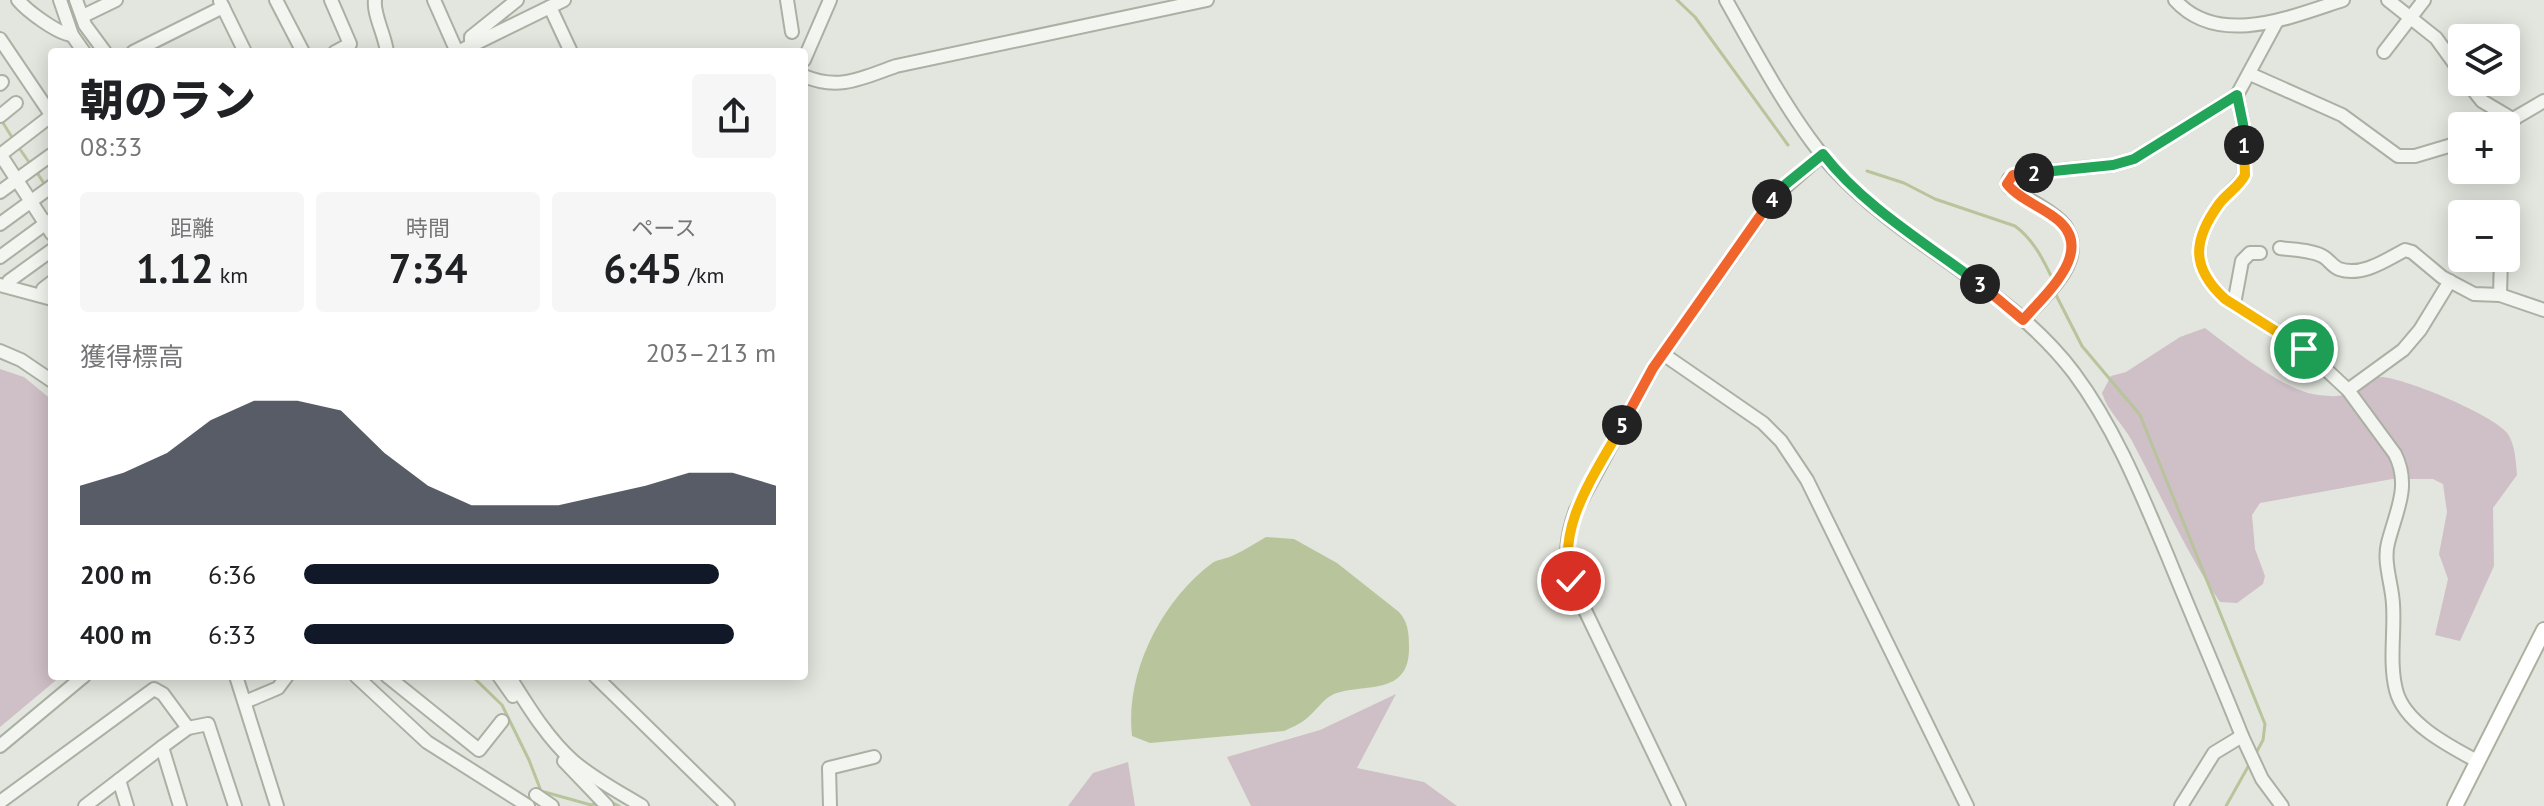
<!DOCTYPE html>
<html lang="ja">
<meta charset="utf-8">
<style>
body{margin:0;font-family:"PT Sans","Noto Sans JP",sans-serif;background:#f6f6f6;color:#202124;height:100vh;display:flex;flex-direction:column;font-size:30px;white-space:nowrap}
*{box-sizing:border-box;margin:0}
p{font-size:26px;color:#757577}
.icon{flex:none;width:44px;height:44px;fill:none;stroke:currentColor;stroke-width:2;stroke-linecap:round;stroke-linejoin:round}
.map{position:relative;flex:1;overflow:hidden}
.sheet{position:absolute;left:48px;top:48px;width:760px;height:632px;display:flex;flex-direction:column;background:#fff;border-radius:8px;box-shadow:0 4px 20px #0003}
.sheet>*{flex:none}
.buttons{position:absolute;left:2448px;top:24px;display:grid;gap:16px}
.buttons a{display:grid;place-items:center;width:72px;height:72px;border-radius:8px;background:#fff;box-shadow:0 4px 20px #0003;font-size:40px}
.pin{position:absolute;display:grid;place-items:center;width:68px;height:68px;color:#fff;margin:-34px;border:4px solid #fff;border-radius:50%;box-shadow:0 2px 8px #0007}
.km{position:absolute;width:40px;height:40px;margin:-20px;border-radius:50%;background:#222;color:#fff;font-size:22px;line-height:40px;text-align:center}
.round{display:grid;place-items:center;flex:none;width:84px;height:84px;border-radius:8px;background:#f6f6f6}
.summary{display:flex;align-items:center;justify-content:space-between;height:136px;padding:0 32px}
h1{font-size:44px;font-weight:800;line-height:60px}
.metrics{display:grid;grid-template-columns:repeat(3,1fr);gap:12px;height:136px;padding:8px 32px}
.metrics div{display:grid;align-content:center;border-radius:8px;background:#f6f6f6;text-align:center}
.metrics b{font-size:40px;font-weight:800}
.metrics small{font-size:22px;font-weight:400}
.metrics p{font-size:22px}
.chart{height:224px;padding:16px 32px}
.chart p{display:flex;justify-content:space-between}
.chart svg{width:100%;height:144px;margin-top:8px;fill:#111827;opacity:.7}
ul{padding:0 32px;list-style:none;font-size:26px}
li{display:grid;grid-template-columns:128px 96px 1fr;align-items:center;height:60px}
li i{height:20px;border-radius:10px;background:#111827}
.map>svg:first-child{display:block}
.green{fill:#cfbfc7}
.water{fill:#b8c49b}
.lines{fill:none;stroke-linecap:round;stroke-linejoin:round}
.stream{stroke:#b8c49b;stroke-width:3}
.minor-casing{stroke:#abb0a4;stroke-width:16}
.major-casing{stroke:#aab19e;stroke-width:18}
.minor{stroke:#f3f5f0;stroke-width:12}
.major{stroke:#fff;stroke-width:14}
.split-1-casing{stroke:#fff;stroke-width:16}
.split-2-casing{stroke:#fff;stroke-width:16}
.split-3-casing{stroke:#fff;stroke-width:16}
.split-4-casing{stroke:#fff;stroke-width:16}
.split-5-casing{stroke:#fff;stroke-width:16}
.split-6-casing{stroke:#fff;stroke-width:16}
.split-1{stroke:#f5b400;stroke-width:10}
.split-2{stroke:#22a559;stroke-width:10}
.split-3{stroke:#f0652b;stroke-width:10}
.split-4{stroke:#22a559;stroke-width:10}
.split-5{stroke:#f0652b;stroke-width:10}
.split-6{stroke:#f5b400;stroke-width:10}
</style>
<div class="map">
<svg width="2544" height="806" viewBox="0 0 2544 806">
<rect width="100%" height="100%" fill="#e3e6de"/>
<g class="green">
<path d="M2205 328C2230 347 2278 385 2308 393 2323 396 2341 399 2355 391 2364 386 2371 377 2381 377 2403 377 2496 416 2508 434 2515 445 2516 462 2517 475L2493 508 2494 566 2460 641 2435 635 2448 579 2439 554 2447 512 2443 484 2433 479H2392L2260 503 2252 515 2255 549 2265 576 2263 584 2237 603 2220 602C2185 551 2161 495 2132 441 2123 424 2108 412 2102 393L2111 376 2126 372 2180 337Z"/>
<path d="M0 369 24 377 52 400V676H61L0 727Z"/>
<path d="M1396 694 1357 768 1424 782 1457 806H1251L1227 757 1320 730Z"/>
<path d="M1128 762 1135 806H1068L1093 773Z"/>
</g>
<path class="water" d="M1266 537 1294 539 1337 563 1399 612C1408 622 1409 633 1409 647 1410 697 1364 683 1334 694 1324 698 1315 712 1306 719 1300 724 1292 727 1284 731L1150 743 1132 736C1125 673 1161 602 1211 564 1217 559 1227 559 1234 555 1245 550 1255 543 1266 537Z"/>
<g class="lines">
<g class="stream">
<path d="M1677 0 1695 17 1788 145"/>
<path d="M0 118 13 139"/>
<path d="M17 145 31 165"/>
<path d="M36 171 45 185"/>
<path d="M1867 171 1904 183 1935 199 2015 226C2034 240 2044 261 2054 282"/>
<path d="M2055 293 2082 346 2140 415 2265 724 2263 740 2255 755"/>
<path d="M472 676 502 705 529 760 541 791 591 805 599 803"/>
<path d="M611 802 619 806"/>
<path d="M2226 806 2249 765"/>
</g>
<g class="minor-casing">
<g id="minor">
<path d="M18 0C27 11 58 34 72 35"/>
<path d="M60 0 72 35 84 52"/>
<path d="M76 0 85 25 105 52"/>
<path d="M276 0 303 52"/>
<path d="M331 0 350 44 335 52"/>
<path d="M375 0C373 14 385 35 387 52"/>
<path d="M434 0 457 52"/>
<path d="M787 0 792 32"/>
<path d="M1726 0C1756 53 1794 125 1834 169 1904 245 2009 287 2074 373 2115 428 2141 493 2168 557 2192 616 2218 676 2242 736L2262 779 2282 806"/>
<path d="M2175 0C2218 48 2291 17 2343 0"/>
<path d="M2388 0 2436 38 2462 74"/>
<path d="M220 1 245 52"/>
<path d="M550 7 571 52"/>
<path d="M83 16 116 0"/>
<path d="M0 39 52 116"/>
<path d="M471 46V37L517 0"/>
<path d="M133 52 223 7"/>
<path d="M458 52 564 0"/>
<path d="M2384 52 2424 0"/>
<path d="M804 60 830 0"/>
<path d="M2250 74 2342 115 2398 156H2415L2462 142"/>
<path d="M804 76C839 91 862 78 896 66L1207 0"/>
<path d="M2467 82 2482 101 2514 120"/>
<path d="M0 84 2 82"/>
<path d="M2237 95 2243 124 2245 175C2239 186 2227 193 2219 204 2193 240 2190 267 2225 299L2304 349 2348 390 2395 454C2411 486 2396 511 2388 543 2383 562 2392 584 2393 604 2395 632 2389 662 2396 690 2404 723 2449 746 2477 761"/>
<path d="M0 116 16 103"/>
<path d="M2506 127 2515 118 2544 101"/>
<path d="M0 154 52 234"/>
<path d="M0 155 52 115"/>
<path d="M0 192 51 155"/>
<path d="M0 224 52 186"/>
<path d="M2280 248C2293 250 2313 250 2324 257 2330 261 2332 266 2339 269 2362 277 2386 260 2405 250L2412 252 2442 277 2474 294 2500 295 2544 310"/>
<path d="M0 257 49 221"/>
<path d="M9 281 52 250"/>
<path d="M0 285 52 299"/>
<path d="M43 289 52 282"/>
<path d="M2500 295 2501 258"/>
<path d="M2234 304 2242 261 2250 253H2260"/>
<path d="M2023 320C2042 298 2087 263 2067 229 2059 214 2025 198 2010 188L2007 184 2009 179 2021 174 2113 165 2134 159 2237 95 2277 21"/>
<path d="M0 351 21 360 52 381"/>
<path d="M1663 354 1763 423 1781 441 1807 480 1967 806"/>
<path d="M2348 390 2403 350 2420 330 2450 281"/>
<path d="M236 676 277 806"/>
<path d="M356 676 427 742 528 806"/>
<path d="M387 676 479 750 502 721"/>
<path d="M499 676 513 696"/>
<path d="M509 676C528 706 547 738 573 761 594 779 619 792 642 806"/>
<path d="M595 676 728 806"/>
<path d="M245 702 278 688 287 676"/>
<path d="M0 746 84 676"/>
<path d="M564 761 607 806"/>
<path d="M536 795 552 806"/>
<path d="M0 802 154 689 163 694 188 728"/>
<path d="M85 806 119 780"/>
<path d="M127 806 119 780 162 747"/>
<path d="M180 806 162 747 188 728 208 724 235 806"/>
<path d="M830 806 829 768 874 757"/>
<path d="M1679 806 1571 581C1564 555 1567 535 1576 510L1653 368 1773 198 1823 154"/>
<path d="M2181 806 2214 753 2242 736"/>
</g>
</g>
<g class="major-casing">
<path id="major" d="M2455 806 2544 630"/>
</g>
<use href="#minor" class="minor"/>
<use href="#major" class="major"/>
</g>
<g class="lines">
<g class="split-1-casing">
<path id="split-1" d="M2244 145 2245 175C2239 187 2227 193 2219 204 2193 240 2190 267 2225 299L2304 349"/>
</g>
<g class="split-2-casing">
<path id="split-2" d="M2034 173 2113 165 2134 159 2237 95 2243 124 2244 145"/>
</g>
<g class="split-3-casing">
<path id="split-3" d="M1980 284 2023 320C2046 293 2099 249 2054 217 2039 206 2018 198 2007 184L2013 175 2034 173"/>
</g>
<g class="split-4-casing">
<path id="split-4" d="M1772 199 1786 184 1823 154C1864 207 1927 244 1980 284"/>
</g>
<g class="split-5-casing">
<path id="split-5" d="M1622 425 1653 368 1772 199"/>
</g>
<g class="split-6-casing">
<path id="split-6" d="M1571 581C1556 524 1596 474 1622 425"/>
</g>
<use href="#split-1" class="split-1"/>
<use href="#split-2" class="split-2"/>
<use href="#split-3" class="split-3"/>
<use href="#split-4" class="split-4"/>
<use href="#split-5" class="split-5"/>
<use href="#split-6" class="split-6"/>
</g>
</svg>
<div class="buttons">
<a><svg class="icon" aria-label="layers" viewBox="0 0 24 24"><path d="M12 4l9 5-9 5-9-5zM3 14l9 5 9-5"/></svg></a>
<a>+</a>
<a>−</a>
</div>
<div class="pin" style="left:2304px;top:349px;background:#1e9e55"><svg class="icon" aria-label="arrive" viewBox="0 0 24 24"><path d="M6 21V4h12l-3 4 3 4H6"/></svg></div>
<div class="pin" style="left:1571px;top:581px;background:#d93025"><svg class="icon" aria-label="check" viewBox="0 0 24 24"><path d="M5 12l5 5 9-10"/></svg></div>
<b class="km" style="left:2244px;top:145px">1</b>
<b class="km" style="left:2034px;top:173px">2</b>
<b class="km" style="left:1980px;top:284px">3</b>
<b class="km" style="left:1772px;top:199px">4</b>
<b class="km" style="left:1622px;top:425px">5</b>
<section class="sheet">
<div class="summary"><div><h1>朝のラン</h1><p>08:33</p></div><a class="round"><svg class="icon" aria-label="share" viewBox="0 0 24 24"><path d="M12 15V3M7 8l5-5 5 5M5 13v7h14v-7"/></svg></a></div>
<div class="metrics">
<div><p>距離</p><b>1.12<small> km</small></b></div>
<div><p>時間</p><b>7:34</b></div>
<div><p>ペース</p><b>6:45<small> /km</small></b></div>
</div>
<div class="chart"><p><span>獲得標高</span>203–213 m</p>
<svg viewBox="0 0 160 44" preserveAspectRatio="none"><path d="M0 44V32L10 28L20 22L30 12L40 6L50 6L60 9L70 22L80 32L90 38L100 38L110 38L120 35L130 32L140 28L150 28L160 32V44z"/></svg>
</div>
<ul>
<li><b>200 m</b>6:36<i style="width:88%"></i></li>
<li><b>400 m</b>6:33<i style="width:91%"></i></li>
</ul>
</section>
</div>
